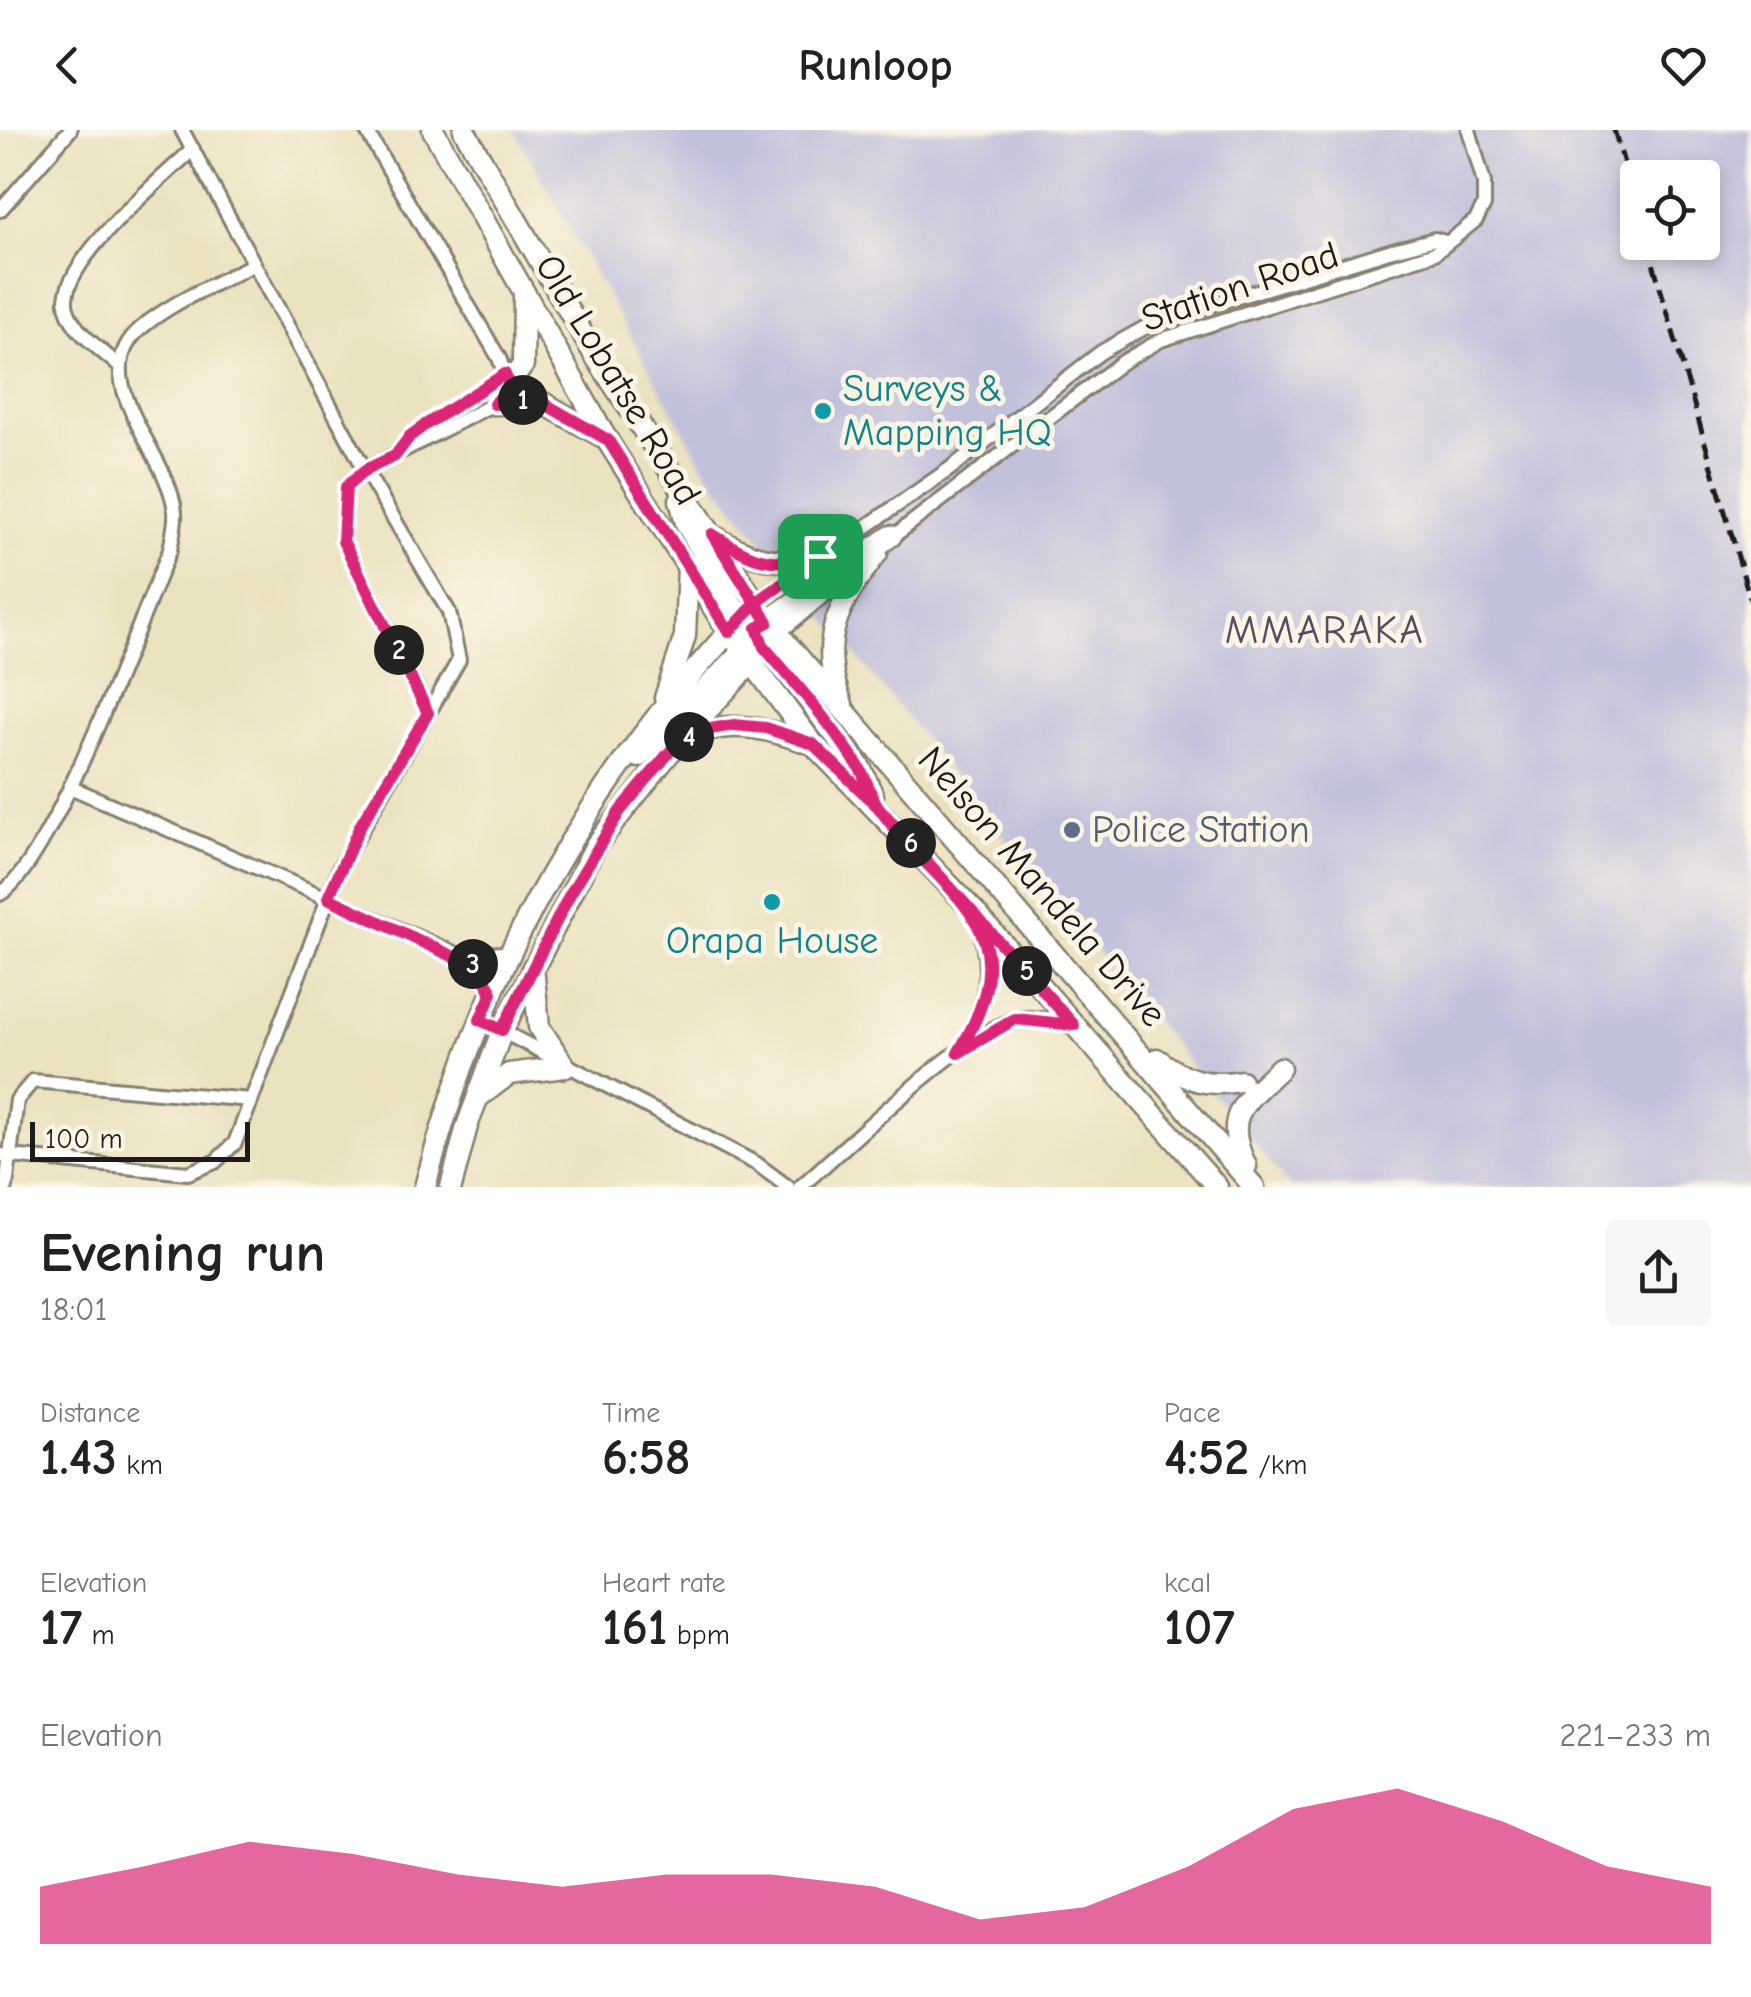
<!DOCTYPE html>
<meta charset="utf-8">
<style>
body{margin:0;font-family:"Comic Neue",sans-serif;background:#f6f6f6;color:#222;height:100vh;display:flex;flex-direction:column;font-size:38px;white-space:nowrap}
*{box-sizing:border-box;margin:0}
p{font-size:32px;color:#767676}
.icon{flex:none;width:55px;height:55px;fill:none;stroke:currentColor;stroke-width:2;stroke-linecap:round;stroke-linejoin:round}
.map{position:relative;height:1057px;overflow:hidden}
.panel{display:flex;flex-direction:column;background:#fff;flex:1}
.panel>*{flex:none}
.controls{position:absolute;left:1620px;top:30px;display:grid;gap:20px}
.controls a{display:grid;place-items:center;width:100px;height:100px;border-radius:10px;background:#fff;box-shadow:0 5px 15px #0003;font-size:50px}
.scale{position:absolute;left:30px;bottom:25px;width:220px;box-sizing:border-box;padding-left:10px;border:5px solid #1c1c1c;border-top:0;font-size:28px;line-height:35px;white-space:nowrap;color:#1c1c1c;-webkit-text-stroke:8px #fcf5e5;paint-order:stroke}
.pin{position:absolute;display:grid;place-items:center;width:85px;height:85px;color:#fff;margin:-42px;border-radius:20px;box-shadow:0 5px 15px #0006}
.km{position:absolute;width:50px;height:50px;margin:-25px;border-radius:50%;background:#222;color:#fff;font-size:28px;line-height:50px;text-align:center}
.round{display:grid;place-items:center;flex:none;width:105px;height:105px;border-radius:10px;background:#f6f6f6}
.overview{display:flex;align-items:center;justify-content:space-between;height:170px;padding:0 40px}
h1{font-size:55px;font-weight:600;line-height:75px}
.figures{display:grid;grid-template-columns:repeat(3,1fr);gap:15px;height:170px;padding:10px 40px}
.figures div{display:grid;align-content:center}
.figures b{font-size:50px;font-weight:600}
.figures small{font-size:28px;font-weight:400}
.figures p{font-size:28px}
.chart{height:280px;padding:20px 40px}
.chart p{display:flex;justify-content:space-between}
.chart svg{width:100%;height:180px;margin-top:10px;fill:#db2777;opacity:.7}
header{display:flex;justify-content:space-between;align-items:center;height:130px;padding:0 40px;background:#fff;font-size:45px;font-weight:600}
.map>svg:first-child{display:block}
.industrial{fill:#c2c1dc;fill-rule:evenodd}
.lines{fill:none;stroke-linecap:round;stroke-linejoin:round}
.minor-casing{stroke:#847f6e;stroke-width:18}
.primary-casing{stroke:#847f6e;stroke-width:25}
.minor{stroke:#fff;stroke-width:12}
.primary{stroke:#fff;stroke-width:20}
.rail{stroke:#1c1c1c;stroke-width:5;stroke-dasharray:15 8;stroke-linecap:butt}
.route-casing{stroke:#fff;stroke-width:20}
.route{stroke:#db2777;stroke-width:12}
.culture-dot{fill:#0f9aa8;stroke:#fcf5e5;stroke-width:4}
.service-dot{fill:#5c6f8a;stroke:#fcf5e5;stroke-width:4}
.labels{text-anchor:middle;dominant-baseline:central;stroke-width:10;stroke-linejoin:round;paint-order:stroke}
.street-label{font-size:38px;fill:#1c1c1c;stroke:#fcf5e5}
.culture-label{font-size:38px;fill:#0d838f;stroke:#fcf5e5;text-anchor:start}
.service-label{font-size:38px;fill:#4e5e75;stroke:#fcf5e5;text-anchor:start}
.neighbourhood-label{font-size:40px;letter-spacing:2.5px;fill:#584b64;stroke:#fcf5e5}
</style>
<header><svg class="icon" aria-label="back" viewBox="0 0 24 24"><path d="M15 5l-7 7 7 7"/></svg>Runloop<svg class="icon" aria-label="heart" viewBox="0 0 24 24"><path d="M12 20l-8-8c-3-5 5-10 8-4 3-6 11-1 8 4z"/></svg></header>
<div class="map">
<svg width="1751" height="1057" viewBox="0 0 1751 1057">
<rect width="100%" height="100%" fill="#fcf5e5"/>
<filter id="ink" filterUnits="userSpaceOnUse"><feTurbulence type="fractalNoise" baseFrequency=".01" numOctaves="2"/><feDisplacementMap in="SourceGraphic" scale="20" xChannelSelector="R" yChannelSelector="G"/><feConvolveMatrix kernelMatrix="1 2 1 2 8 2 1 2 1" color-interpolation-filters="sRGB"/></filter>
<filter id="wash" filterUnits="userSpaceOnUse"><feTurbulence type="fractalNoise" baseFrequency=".0048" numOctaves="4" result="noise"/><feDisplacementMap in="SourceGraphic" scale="40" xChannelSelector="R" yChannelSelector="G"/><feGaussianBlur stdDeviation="2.25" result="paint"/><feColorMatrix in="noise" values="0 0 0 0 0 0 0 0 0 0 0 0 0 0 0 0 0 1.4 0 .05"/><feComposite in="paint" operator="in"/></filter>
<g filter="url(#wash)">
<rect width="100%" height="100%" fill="#ebe2c0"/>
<path class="industrial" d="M514 0H1751V1057H1290L710 347ZM1638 48H1702V112H1638Z"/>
</g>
<g filter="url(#ink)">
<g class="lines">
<g class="minor-casing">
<g id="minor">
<path d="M366 0 499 228 509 255"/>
<path d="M0 80 70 0"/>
<path d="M119 236C102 220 74 203 67 179 54 136 162 49 193 19"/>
<path d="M399 321 410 306 505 243"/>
<path d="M886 412 1121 233 1161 210 1435 123 1476 90 1484 75V53L1469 0"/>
<path d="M756 473 951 338 1101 222 1155 192 1389 121 1435 109 1445 112"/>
<path d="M778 504 845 448"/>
<path d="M429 583 343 411 346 357 365 340 494 274"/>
<path d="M70 657 454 823 480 839 492 863"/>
<path d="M0 764C52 734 141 487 170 420 172 408 176 394 175 382 170 324 83 248 140 199 172 171 217 154 254 134"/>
<path d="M461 824 510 823"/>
<path d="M496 898 757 1034 788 1057"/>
<path d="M962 916C989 872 992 837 977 789"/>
<path d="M0 1025 188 1043 215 1032 235 1013 340 737 459 530 449 482 365 340 182 0"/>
<path d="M6 1057 17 970 33 951 251 970"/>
<path d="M800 1057C848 1016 957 908 1011 891 1030 884 1053 891 1072 895"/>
</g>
</g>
<g class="primary-casing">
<g id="primary">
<path d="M433 0 607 310 729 502 813 614 975 782 1217 1057"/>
<path d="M464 0 594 224 768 492 1254 1057"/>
<path d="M494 274 543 273 607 309"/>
<path d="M494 274 523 235 524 167"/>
<path d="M680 370 686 393 746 499"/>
<path d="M717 408C755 431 777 435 820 427"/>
<path d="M757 498 891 406"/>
<path d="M760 506 861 639 873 666"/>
<path d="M665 568 685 506 688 435"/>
<path d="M842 574C816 510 839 473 877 423"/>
<path d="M685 608C731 587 767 599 813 614"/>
<path d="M639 627 752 512"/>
<path d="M533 837 539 897 565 937"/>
<path d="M1157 929C1184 950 1207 957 1241 951"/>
<path d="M480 966 509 944 565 937"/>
<path d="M1246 1036C1221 985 1245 972 1280 938"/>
<path d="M425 1057C484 831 594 641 756 473"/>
<path d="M451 1057 467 996 502 901 596 715 678 612 778 504"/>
</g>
</g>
<use href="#minor" class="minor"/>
<use href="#primary" class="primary"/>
<g class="rail">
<path d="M1614 0 1638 80"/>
<path d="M1647 112 1751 472"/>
</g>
</g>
</g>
<g class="lines" filter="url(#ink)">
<g class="route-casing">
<path id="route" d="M820 426 756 473 729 502 608 310 543 273 494 274 510 258 505 244 425 295 410 306 395 326 365 340 346 357 343 411 428 583 360 696 328 768 480 839 492 863 480 890 502 900 569 766 620 681 678 612 704 600 734 595 766 598 813 614 878 677 1074 895 1015 889 958 923C1037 793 944 770 879 678 870 666 867 649 859 637 832 595 797 555 764 517L757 498 768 492 712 404C756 432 769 437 820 426"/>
</g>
<use href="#route" class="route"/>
</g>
<g class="culture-dot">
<circle cx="823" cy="281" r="10"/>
<circle cx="772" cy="772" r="10"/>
</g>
<circle class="service-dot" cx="1072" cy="700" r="10"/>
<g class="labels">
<g class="street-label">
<text transform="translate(1240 157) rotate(-19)">Station Road</text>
<text transform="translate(618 250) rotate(59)">Old Lobatse Road</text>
<text transform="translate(1042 757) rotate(49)">Nelson Mandela Drive</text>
</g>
<g class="culture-label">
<text x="843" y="259">Surveys &amp;<tspan x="843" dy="44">Mapping HQ</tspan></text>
<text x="772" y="811" text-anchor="middle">Orapa House</text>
</g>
<g class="service-label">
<text x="1092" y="700">Police Station</text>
</g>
<g class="neighbourhood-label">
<text x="1325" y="500">MMARAKA</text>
</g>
</g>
</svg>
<div class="controls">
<a><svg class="icon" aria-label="locate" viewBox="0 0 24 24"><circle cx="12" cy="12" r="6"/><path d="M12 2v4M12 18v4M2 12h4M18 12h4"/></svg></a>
</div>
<div class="scale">100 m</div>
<div class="pin" style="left:820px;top:426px;background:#1e9e55"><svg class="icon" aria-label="arrive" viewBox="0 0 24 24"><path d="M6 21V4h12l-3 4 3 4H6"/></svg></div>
<b class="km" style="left:523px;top:270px">1</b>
<b class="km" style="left:399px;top:520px">2</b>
<b class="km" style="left:473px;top:834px">3</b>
<b class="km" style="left:689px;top:607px">4</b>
<b class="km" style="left:1027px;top:841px">5</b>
<b class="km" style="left:911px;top:713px">6</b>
</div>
<section class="panel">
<div class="overview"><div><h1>Evening run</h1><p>18:01</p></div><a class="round"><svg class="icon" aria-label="share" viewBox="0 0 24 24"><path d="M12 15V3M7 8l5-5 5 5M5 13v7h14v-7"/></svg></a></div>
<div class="figures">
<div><p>Distance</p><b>1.43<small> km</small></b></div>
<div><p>Time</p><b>6:58</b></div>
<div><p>Pace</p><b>4:52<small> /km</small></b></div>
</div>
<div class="figures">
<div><p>Elevation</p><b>17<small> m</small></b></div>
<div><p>Heart rate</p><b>161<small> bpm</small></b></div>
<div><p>kcal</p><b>107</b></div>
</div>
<div class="chart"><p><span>Elevation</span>221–233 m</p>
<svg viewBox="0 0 160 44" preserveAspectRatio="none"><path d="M0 44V30L10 25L20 19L30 22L40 27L50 30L60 27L70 27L80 30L90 38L100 35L110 25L120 11L130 6L140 14L150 25L160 30V44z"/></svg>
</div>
</section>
